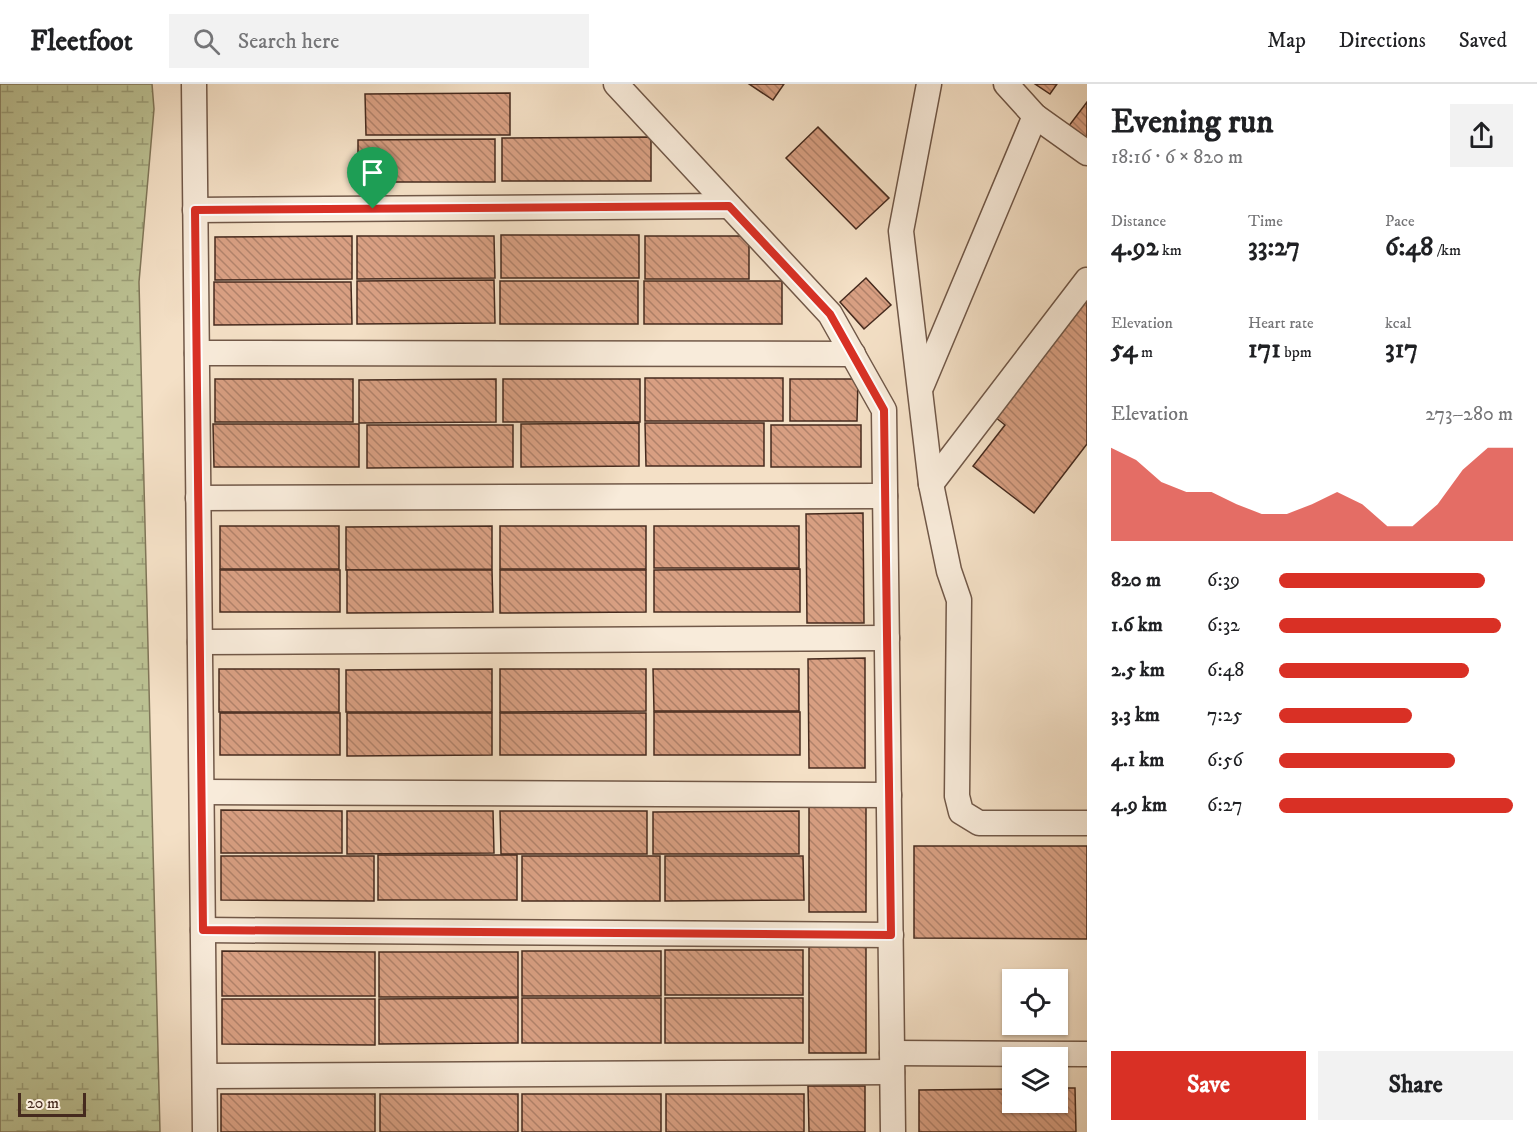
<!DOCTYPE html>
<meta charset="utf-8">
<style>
body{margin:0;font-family:"IM FELL DW Pica",serif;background:#f2f2f2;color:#202124;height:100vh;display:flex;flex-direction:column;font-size:22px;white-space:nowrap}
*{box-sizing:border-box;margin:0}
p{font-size:20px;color:#757577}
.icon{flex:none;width:33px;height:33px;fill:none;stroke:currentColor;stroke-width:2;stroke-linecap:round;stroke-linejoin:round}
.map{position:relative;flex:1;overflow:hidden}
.side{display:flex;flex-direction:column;background:#fff;width:450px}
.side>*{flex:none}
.controls{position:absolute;left:1002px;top:885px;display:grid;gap:12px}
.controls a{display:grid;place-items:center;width:66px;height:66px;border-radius:0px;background:#fff;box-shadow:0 2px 4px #0004;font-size:30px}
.scale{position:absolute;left:18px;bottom:15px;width:68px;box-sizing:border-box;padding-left:6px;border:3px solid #452a1e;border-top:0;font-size:16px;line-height:21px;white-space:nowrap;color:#452a1e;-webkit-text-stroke:4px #f8ebda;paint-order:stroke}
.pin{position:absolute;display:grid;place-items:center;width:51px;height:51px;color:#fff;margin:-62px -26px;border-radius:50% 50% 50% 0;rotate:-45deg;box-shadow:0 0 6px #0007}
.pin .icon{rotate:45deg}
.round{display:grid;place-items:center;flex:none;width:63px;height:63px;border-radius:0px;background:#f2f2f2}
.summary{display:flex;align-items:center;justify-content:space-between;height:102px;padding:0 24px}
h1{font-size:33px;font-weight:700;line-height:45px}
.figures{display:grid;grid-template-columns:repeat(3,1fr);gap:9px;height:102px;padding:6px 24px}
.figures div{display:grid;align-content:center}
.figures b{font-size:26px;font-weight:700}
.figures small{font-size:16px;font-weight:400}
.figures p{font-size:16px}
.chart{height:168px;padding:12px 24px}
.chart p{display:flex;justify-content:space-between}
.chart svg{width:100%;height:108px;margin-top:6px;fill:#d93025;opacity:.7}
.primary-button{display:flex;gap:12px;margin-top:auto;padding:12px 24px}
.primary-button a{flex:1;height:69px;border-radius:0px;background:#d93025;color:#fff;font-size:24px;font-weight:700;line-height:69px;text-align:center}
.primary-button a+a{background:#f2f2f2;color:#202124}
ul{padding:0 24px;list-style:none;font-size:20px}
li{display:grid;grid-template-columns:96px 72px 1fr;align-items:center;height:45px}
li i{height:15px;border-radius:8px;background:#d93025}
header{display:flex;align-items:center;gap:36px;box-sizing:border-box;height:84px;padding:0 30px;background:#fff;border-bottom:2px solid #e0e0e0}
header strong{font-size:28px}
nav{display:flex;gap:33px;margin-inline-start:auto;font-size:21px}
.search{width:420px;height:54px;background:#f2f2f2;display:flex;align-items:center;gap:15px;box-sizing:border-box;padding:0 21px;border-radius:0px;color:#757577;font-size:22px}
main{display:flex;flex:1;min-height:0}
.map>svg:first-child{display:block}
.wetland{fill:url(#wetland-marsh);stroke:#807659;stroke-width:1.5}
.building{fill:url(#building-back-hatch);stroke:#452a1e;stroke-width:1.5}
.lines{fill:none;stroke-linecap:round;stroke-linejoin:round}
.minor-casing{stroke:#715848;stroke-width:27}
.minor{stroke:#f8ebda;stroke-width:24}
.route-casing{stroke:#fff;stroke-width:12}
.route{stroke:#d93025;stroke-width:8}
</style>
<header>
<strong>Fleetfoot</strong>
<div class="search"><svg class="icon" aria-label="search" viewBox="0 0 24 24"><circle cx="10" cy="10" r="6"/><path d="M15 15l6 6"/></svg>Search here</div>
<nav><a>Map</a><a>Directions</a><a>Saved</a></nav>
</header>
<main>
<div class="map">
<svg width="1087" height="1048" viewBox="0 0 1087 1048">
<defs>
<pattern id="wetland-marsh" width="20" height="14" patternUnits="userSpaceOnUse" patternTransform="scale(1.5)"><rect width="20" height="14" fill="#bcc294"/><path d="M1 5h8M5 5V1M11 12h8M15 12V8" fill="none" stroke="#9b9e78"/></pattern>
<pattern id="building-back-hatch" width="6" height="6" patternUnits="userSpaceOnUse" patternTransform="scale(1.5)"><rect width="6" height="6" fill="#d89f82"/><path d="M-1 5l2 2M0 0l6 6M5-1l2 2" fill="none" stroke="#b1826a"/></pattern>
</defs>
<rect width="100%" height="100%" fill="#f4e0c6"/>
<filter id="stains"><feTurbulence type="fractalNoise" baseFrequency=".00333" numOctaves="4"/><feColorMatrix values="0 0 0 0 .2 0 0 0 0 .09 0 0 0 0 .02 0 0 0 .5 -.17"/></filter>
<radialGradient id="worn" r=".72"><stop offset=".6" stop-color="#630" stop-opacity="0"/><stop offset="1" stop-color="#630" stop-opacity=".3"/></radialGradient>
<path class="wetland" d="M0 0H152L154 25 139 198 160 1048H0Z"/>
<g class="building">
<path d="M749 0H784L773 16Z"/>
<path d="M1035 0H1057L1050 10Z"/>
<path d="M510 9V51H366L365 10Z"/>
<path d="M1087 18V57L1068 43Z"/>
<path d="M818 43 889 114 856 145 786 74Z"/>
<path d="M651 53V97H502V54Z"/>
<path d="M495 55V98H358V56Z"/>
<rect x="501" y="151" width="138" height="43"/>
<path d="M352 152V195L215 196V153Z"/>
<path d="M357 152H494L495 194 357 195Z"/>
<rect x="645" y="152" width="104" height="43"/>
<path d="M866 194 891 221 864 245 840 218Z"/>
<path d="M494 196 495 239 357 240V197Z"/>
<rect x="500" y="197" width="138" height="43"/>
<rect x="644" y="197" width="138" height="43"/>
<path d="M214 198H351L352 240 214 241Z"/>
<path d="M1087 214V360L1034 429 973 382 1005 341 995 333Z"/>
<rect x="645" y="294" width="138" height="43"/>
<rect x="215" y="295" width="138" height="43"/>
<path d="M496 295V338L359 339V296Z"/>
<rect x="503" y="295" width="137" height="43"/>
<path d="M790 295H858L857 337H790Z"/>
<path d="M639 339V382L521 383V340Z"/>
<path d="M645 339H764V382H646Z"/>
<path d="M213 340H359V383H214Z"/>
<path d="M367 341H513V383L367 384Z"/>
<rect x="771" y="341" width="90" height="42"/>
<path d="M863 429 864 539H807L806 430Z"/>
<rect x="220" y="442" width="119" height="43"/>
<path d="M492 442V485L346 486V443Z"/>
<rect x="500" y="442" width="146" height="43"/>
<rect x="654" y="442" width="145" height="42"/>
<path d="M800 485V528H654V486Z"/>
<rect x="220" y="486" width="120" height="42"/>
<path d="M347 486H492L493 528 347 529Z"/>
<path d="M500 486H646V528L500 529Z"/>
<path d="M865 574V684H809L808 575Z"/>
<rect x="219" y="585" width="120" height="43"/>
<path d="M492 585V628H346V586Z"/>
<path d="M500 585H646V627L500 628Z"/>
<path d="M653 585H799V627H654Z"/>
<rect x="654" y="628" width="146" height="43"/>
<rect x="220" y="629" width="120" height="42"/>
<path d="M347 629H492V671L347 672Z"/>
<rect x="500" y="629" width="146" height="42"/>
<rect x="809" y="719" width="57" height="109"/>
<path d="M221 726 342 727V769H221Z"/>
<path d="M347 727H493L494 769 347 770Z"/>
<path d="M500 727H647V770H501Z"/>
<path d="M799 727V770H653V728Z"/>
<path d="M914 762H1087V855L914 854Z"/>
<rect x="378" y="771" width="139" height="45"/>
<path d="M221 772H374V817L221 816Z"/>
<rect x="522" y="772" width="138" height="45"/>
<path d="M665 772H803L804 816 665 817Z"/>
<rect x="809" y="860" width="57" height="109"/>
<rect x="665" y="866" width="138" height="45"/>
<path d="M222 867 375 868V912H222Z"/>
<rect x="522" y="867" width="139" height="45"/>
<rect x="379" y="868" width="139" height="45"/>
<path d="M518 914V959L379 960V915Z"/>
<rect x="522" y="914" width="139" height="45"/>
<rect x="665" y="914" width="138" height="45"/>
<path d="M222 915H375V961L222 960Z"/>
<path d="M808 1002H865V1048H809Z"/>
<path d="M1058 1004H1075L1076 1048H919V1006L1012 1005V1018H1058Z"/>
<rect x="221" y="1010" width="154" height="38"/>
<rect x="380" y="1010" width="138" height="38"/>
<rect x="522" y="1010" width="139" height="38"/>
<rect x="666" y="1010" width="138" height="38"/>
</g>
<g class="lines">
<g class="minor-casing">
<g id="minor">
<path d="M194 0 205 1048"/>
<path d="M616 0 830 230 884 326 893 1048"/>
<path d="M929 0 901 147 931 400 949 487 959 516 957 712 961 728 979 739H1087"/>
<path d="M1006 0 1035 32 1087 69"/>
<path d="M195 126 729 122"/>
<path d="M197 269 853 270"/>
<path d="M922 301 1035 32"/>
<path d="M931 400 1087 196"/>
<path d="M198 414 885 412"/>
<path d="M200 558 887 554"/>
<path d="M202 708 889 711"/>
<path d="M203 846 891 851"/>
<path d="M892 969 1087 970"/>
<path d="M205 992 892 988"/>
</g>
</g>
<use href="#minor" class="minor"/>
</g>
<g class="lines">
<g class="route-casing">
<path id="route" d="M729 122 830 230 884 326 891 851 203 846 195 126Z"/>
</g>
<use href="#route" class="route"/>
</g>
<rect width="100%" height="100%" filter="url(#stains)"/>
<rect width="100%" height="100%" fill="url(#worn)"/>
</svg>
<div class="controls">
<a><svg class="icon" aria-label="locate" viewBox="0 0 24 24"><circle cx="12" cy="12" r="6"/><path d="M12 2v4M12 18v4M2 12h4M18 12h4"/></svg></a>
<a><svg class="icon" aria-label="layers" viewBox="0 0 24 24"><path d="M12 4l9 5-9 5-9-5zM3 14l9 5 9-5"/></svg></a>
</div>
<div class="scale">20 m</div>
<div class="pin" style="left:373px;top:125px;background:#1e9e55"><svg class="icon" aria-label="arrive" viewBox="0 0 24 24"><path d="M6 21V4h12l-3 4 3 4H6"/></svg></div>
</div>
<section class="side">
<div class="summary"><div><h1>Evening run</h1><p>18:16 · 6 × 820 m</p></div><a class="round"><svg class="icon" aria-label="share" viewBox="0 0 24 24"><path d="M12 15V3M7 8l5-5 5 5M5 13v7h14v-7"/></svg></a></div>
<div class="figures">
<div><p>Distance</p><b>4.92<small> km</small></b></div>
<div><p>Time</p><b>33:27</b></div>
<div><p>Pace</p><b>6:48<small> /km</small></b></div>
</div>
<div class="figures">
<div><p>Elevation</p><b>54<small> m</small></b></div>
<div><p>Heart rate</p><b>171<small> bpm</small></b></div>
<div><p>kcal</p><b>317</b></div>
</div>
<div class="chart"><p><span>Elevation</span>273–280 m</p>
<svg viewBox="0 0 160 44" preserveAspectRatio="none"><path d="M0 44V6L10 11L20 20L30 24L40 24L50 29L60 33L70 33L80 29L90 24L100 29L110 38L120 38L130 29L140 15L150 6L160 6V44z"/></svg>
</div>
<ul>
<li><b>820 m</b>6:39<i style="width:88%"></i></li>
<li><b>1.6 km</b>6:32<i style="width:95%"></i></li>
<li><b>2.5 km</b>6:48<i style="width:81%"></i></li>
<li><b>3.3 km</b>7:25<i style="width:57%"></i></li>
<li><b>4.1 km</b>6:56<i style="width:75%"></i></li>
<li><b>4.9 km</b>6:27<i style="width:100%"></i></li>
</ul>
<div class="primary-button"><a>Save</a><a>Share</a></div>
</section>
</main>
